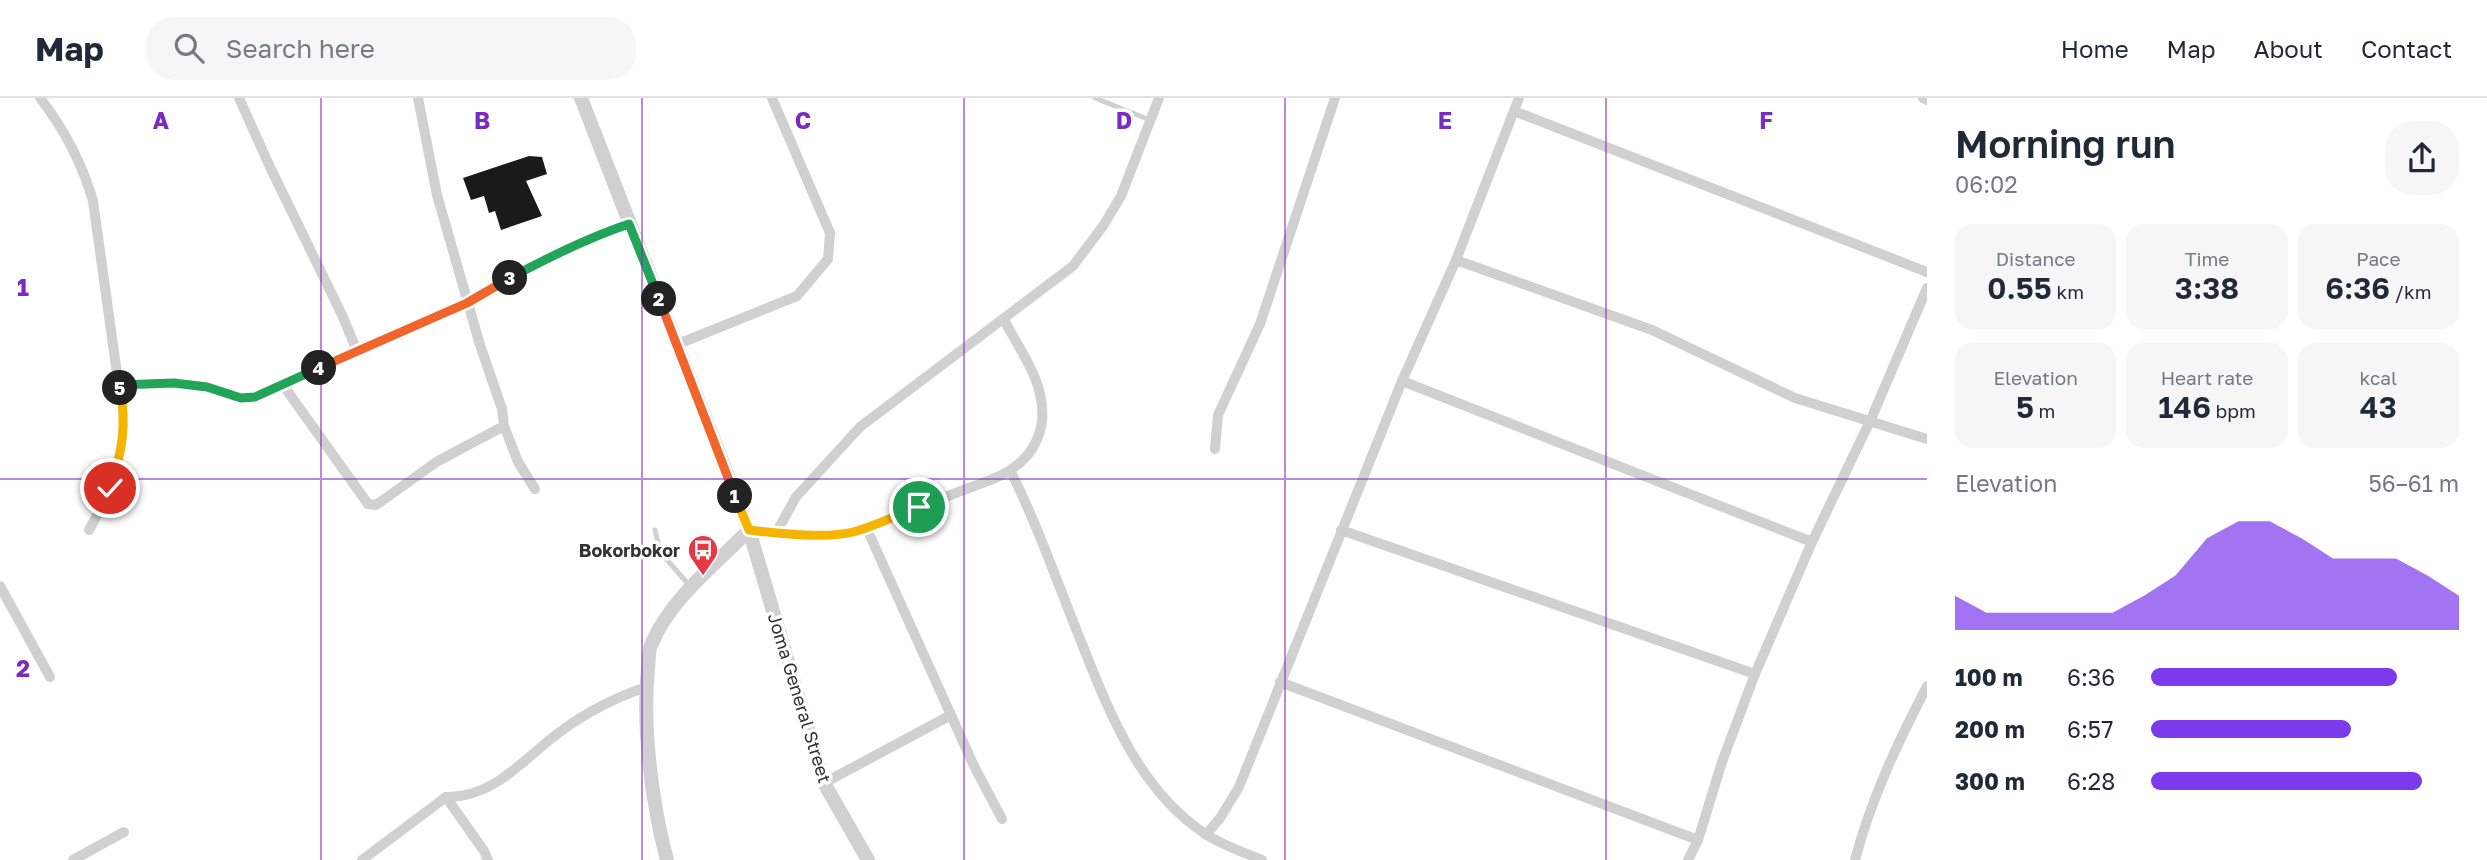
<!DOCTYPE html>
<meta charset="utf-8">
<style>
body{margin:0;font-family:"Golos Text",sans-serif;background:#f6f6f7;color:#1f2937;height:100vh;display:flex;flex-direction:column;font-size:26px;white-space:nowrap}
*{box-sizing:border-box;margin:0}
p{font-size:23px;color:#747a83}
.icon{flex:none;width:38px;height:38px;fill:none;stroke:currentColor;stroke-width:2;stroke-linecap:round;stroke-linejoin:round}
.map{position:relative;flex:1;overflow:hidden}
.drawer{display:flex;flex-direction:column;background:#fff;width:560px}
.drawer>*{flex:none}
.pin{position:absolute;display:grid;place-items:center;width:60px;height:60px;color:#fff;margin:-30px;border:4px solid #fff;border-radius:50%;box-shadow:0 2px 7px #0007}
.km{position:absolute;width:35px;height:35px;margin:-18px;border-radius:50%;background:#222;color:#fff;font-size:19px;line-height:35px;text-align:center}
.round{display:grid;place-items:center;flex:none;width:74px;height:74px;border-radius:28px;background:#f6f6f7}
.overview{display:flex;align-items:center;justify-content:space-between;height:119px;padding:0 28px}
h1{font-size:38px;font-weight:600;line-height:52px}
.figures{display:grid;grid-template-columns:repeat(3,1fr);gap:10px;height:119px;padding:7px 28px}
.figures div{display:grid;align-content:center;border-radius:18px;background:#f6f6f7;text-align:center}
.figures b{font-size:30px;font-weight:600}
.figures small{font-size:19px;font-weight:400}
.figures p{font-size:19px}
.chart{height:196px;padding:14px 28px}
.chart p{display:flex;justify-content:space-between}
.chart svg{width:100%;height:126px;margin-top:7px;fill:#7c3aed;opacity:.7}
ul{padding:0 28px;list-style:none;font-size:23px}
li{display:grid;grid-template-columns:112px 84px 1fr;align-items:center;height:52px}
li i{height:18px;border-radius:9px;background:#7c3aed}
header{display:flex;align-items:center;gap:42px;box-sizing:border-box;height:98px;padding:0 35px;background:#fff;border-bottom:2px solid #e0e1e3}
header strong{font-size:33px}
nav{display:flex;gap:38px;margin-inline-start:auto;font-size:24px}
.search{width:490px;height:63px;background:#f6f6f7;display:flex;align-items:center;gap:18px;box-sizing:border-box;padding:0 24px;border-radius:28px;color:#747a83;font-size:26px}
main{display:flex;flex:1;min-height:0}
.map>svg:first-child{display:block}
.building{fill:#1a1a1a}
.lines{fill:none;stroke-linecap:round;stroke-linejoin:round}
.service{stroke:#d0d0d0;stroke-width:5}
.minor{stroke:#d0d0d0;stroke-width:10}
.tertiary{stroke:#d0d0d0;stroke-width:14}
.split-1-casing{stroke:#fff;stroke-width:14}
.split-2-casing{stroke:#fff;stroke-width:14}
.split-3-casing{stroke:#fff;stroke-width:14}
.split-4-casing{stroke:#fff;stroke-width:14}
.split-5-casing{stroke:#fff;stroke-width:14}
.split-6-casing{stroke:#fff;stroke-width:14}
.split-1{stroke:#f5b400;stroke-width:9}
.split-2{stroke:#f0652b;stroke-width:9}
.split-3{stroke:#22a559;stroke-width:9}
.split-4{stroke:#f0652b;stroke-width:9}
.split-5{stroke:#22a559;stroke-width:9}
.split-6{stroke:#f5b400;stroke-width:9}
.grid{fill:none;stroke:#7b2cbf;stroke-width:2;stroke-opacity:0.55}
.labels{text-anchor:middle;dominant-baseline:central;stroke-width:7;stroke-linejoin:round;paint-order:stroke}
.poi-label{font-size:18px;font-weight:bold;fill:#333;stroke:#fff;text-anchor:end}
.street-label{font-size:18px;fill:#333;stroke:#fff}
.grid-label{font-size:23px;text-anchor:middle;font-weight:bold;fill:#7b2cbf;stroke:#fff;stroke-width:7;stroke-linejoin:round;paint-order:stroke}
</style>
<header>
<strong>Map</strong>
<div class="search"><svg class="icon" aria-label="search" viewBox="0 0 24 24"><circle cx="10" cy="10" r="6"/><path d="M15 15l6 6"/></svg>Search here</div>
<nav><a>Home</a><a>Map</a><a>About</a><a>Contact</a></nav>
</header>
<main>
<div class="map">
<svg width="1927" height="762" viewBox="0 0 1927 762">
<rect width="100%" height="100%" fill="#fff"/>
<path class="building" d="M529 58 542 59 547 76 526 83 542 118 501 132 495 113 489 115 484 98 471 102 463 80Z"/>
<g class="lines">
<g class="service">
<path d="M1095 0 1150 22"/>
<path d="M655 432 660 454 690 488"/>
</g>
<g class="minor">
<path d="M40 0C64 31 82 65 93 103L124 326 119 365 103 407 89 432"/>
<path d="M239 0 270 69 342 217 357 253"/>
<path d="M418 0 437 97 480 247 502 311 504 328 518 364 535 391"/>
<path d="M1923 0 1927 2"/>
<path d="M1514 13 1927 174"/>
<path d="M1456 162 1652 232 1795 300 1927 341"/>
<path d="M678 246 797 198 828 161 830 135 772 0"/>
<path d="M1402 283 1812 444"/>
<path d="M119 287C143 286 167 284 191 287 213 290 232 300 255 299L467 205 557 154 593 138 629 126"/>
<path d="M283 287 368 406 376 407 438 363 504 328"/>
<path d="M1215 351 1218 317 1260 226 1335 0"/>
<path d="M1011 374C1039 430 1060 492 1084 551 1111 619 1141 693 1204 735 1221 747 1243 754 1262 762"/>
<path d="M866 429 974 668 1002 721"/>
<path d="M749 432 776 435 796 399 860 329 1073 168 1103 128 1121 98 1159 0"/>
<path d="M1341 432 1755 576"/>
<path d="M776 435 826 436 852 434 993 381C1037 363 1053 326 1035 280 1027 260 1014 241 1004 222"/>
<path d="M0 488 50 579"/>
<path d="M1280 584 1698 742"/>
<path d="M824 685 951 617"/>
<path d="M446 699 484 753 488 762"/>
<path d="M1206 737 1220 720 1239 689 1402 283 1456 162 1519 0"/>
<path d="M73 762 124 734"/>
<path d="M362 762 446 699C488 700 517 669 547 644 576 620 611 601 646 589"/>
<path d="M1688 762 1698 742 1722 664 1755 576 1812 444 1871 321 1927 190"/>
<path d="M1855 762C1871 701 1898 644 1927 588"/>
</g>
<g class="tertiary">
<path d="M581 0 749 432 824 685 868 762"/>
<path d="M667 762C652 706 642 628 648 571 649 563 648 552 652 545 671 500 716 466 749 432"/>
</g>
</g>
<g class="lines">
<g class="split-1-casing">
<path id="split-1" d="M735 398 749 432C777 435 825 441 853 434 875 428 897 417 919 409"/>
</g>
<g class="split-2-casing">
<path id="split-2" d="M659 201 735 398"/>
</g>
<g class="split-3-casing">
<path id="split-3" d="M510 180C549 159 587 140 629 126L659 201"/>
</g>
<g class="split-4-casing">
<path id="split-4" d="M319 270 467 205 510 180"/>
</g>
<g class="split-5-casing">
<path id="split-5" d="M120 290 119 287 174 285 207 289 241 300 255 299 319 270"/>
</g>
<g class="split-6-casing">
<path id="split-6" d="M110 390C122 354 127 328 120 290"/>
</g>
<use href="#split-1" class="split-1"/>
<use href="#split-2" class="split-2"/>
<use href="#split-3" class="split-3"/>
<use href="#split-4" class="split-4"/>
<use href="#split-5" class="split-5"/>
<use href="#split-6" class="split-6"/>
</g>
<path class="grid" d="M321 0V762M642 0V762M964 0V762M1285 0V762M1606 0V762M0 381H1927"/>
<defs>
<g id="bus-pin" transform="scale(1.575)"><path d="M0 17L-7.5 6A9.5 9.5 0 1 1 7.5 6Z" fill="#e63946" stroke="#fff"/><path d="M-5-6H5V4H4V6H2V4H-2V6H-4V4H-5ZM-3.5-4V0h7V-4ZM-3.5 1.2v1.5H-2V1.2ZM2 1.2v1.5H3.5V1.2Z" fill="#fff"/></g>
</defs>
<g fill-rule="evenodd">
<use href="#bus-pin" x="703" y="452"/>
</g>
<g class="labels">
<g class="poi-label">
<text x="680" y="452">Bokorbokor</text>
</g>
<g class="street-label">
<text transform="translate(800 600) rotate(73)">Joma General Street</text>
</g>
</g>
<g class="grid-label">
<text x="161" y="31">A</text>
<text x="482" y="31">B</text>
<text x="803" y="31">C</text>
<text x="1124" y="31">D</text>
<text x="1445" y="31">E</text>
<text x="1766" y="31">F</text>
<text x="23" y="198">1</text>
<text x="23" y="579">2</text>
</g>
</svg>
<div class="pin" style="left:919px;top:409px;background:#1e9e55"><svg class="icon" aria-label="arrive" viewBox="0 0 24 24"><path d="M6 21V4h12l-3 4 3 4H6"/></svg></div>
<div class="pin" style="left:110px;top:390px;background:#d93025"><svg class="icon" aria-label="check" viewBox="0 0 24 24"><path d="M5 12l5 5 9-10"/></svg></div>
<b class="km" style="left:735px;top:398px">1</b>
<b class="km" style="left:659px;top:201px">2</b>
<b class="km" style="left:510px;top:180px">3</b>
<b class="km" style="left:319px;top:270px">4</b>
<b class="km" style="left:120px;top:290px">5</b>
</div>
<section class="drawer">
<div class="overview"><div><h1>Morning run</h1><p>06:02</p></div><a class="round"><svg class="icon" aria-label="share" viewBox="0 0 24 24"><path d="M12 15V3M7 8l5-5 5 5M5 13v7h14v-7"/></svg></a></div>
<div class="figures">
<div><p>Distance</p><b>0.55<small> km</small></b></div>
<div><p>Time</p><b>3:38</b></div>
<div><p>Pace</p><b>6:36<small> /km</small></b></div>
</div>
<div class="figures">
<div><p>Elevation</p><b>5<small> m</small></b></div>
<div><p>Heart rate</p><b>146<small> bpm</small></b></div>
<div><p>kcal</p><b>43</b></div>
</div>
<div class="chart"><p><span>Elevation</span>56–61 m</p>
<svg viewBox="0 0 160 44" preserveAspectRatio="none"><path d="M0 44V32L10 38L20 38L30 38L40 38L50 38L60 32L70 25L80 12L90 6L100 6L110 12L120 19L130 19L140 19L150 25L160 32V44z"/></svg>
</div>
<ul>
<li><b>100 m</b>6:36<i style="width:80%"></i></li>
<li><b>200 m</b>6:57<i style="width:65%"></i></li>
<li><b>300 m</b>6:28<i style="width:88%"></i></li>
</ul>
</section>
</main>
